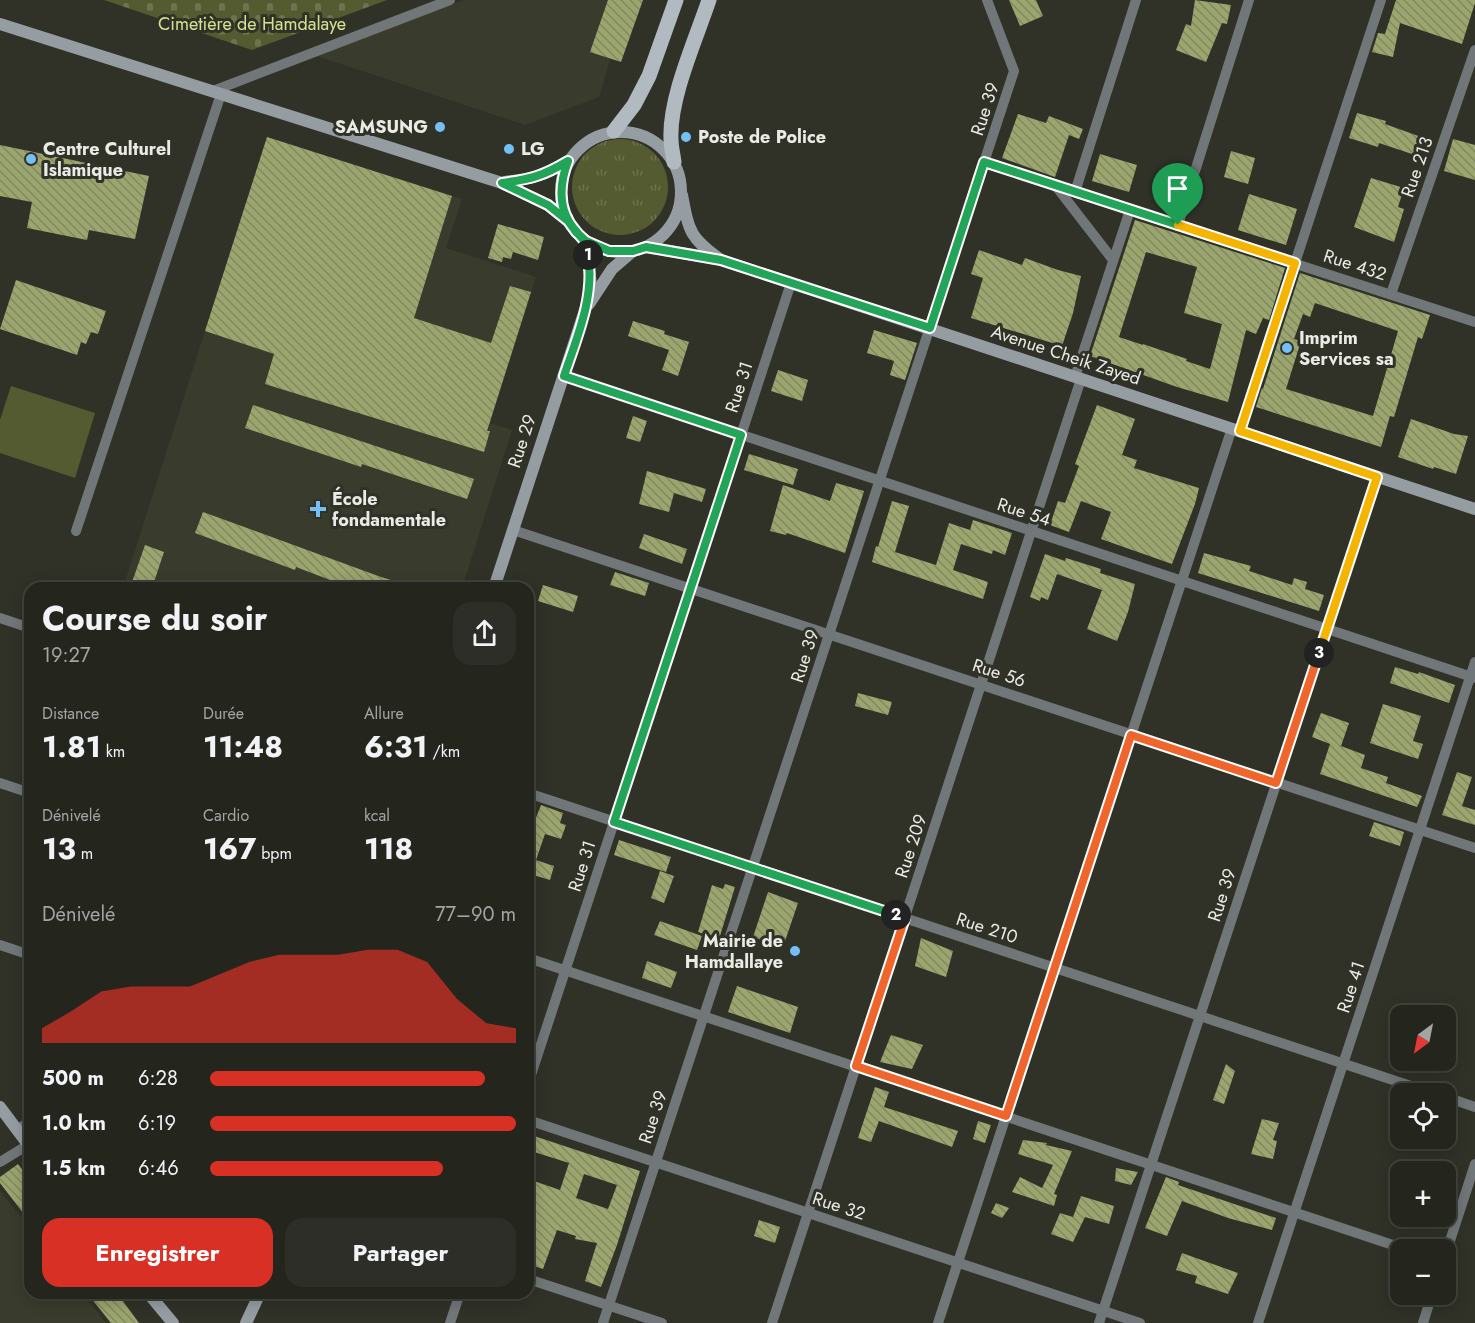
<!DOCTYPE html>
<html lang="fr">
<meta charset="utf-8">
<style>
body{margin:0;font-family:Jost,sans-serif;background:#2c2e27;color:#f1f3f6;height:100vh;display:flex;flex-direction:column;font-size:22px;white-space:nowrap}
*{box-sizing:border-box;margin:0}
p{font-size:20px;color:#a3a5a4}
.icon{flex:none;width:33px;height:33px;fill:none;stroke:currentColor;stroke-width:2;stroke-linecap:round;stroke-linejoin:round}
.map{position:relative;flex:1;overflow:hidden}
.side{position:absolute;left:24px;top:582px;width:510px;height:717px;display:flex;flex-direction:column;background:#24261e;border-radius:18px;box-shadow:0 3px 15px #0003,0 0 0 2px #41433c}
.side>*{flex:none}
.needle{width:39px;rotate:212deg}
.buttons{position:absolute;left:1390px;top:1005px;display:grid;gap:12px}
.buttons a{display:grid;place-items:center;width:66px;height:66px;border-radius:12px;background:#24261e;box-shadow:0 3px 15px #0003,0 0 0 2px #41433c;font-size:30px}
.pin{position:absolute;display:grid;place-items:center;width:51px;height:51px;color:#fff;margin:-62px -26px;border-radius:50% 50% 50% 0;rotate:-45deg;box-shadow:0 0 6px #0007}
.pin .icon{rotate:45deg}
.km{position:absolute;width:30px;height:30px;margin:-15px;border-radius:50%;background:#222;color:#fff;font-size:16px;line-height:30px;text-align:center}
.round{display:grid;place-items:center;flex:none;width:63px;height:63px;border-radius:18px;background:#2c2e27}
.overview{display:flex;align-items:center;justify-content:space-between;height:102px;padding:0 18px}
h1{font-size:33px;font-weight:700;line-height:45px}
.stats{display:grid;grid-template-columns:repeat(3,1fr);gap:9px;height:102px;padding:6px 18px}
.stats div{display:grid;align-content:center}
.stats b{font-size:30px;font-weight:700}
.stats small{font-size:16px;font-weight:400}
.stats p{font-size:16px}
.chart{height:168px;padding:12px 18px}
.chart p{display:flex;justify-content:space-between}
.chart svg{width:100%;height:108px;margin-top:6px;fill:#d93025;opacity:.7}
.cta{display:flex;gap:12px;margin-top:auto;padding:12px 18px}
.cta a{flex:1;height:69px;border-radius:18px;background:#d93025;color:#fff;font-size:24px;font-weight:700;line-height:69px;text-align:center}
.cta a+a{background:#2c2e27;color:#f1f3f6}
ul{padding:0 18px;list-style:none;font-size:20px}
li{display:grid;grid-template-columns:96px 72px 1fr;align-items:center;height:45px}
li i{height:15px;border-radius:8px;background:#d93025}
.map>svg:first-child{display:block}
.built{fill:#393c2c}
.grass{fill:url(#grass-tufts)}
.cemetery{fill:url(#cemetery-stones)}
.garden{fill:#545b31}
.building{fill:url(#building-back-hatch);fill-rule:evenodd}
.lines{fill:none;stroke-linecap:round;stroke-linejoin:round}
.minor{stroke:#717679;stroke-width:10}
.secondary{stroke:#969da2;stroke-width:12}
.primary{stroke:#b2bac1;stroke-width:15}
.split-1-casing{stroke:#fff;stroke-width:12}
.split-2-casing{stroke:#fff;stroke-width:12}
.split-3-casing{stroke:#fff;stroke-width:12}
.split-4-casing{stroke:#fff;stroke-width:12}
.split-1{stroke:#22a559;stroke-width:8}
.split-2{stroke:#22a559;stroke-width:8}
.split-3{stroke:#f0652b;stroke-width:8}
.split-4{stroke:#f5b400;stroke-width:8}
.poi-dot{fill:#74c0f6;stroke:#303228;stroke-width:2}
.labels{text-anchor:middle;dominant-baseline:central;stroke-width:6;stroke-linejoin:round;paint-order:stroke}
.park-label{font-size:18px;fill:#d4e290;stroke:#303228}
.street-label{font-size:18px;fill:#eaebe5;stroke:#303228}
.poi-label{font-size:18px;font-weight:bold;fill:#eaebe5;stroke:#303228;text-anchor:start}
</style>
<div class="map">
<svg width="1475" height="1323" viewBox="0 0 1475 1323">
<defs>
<pattern id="grass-tufts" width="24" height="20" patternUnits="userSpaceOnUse" patternTransform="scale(1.5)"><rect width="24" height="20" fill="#545b31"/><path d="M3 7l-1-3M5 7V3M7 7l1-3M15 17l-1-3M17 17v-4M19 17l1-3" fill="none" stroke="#6d734f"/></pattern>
<pattern id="cemetery-stones" width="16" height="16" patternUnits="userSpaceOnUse" patternTransform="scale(1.5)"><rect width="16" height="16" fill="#545b31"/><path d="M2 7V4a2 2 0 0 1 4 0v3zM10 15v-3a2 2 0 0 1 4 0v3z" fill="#6d734f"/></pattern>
<pattern id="building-back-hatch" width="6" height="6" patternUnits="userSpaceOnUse" patternTransform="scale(1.5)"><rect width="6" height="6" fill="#9ba56e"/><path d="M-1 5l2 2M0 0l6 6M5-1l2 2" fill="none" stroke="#828862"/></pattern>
</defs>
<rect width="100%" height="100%" fill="#303228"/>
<g class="built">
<path d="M464 0H628L599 97 525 125 314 55Z"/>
<path d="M267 137 462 199 446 248 536 277 490 423 512 430 462 588H123Z"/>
<path d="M0 1191 30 1228V1293H82L106 1323H0Z"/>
</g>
<circle class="grass" cx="620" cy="187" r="48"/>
<path class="cemetery" d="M104 0H387L252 50Z"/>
<path class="garden" d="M11 386 95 413 75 478 0 453V420Z"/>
<g class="building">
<path d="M608 0H643L621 62 590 52Z"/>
<path d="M1009 0H1036L1043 16 1020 26Z"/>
<path d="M1195 0 1231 5 1227 24 1222 23 1206 62 1176 50 1186 24 1191 26Z"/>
<path d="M1396 0H1475V3L1462 44 1400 23 1393 57 1372 52 1378 33 1385 34Z"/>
<path d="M1357 113 1386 121 1385 124 1424 138 1418 156 1379 143 1378 147 1349 138Z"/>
<path d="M1018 114 1046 123 1049 116 1083 129 1079 139 1069 135 1055 177 1002 158Z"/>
<path d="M267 137 452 196 414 318 491 343 510 286 531 292 487 431H490L484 452 265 384 274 354 205 331Z"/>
<path d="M1453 139 1475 145V180L1444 171Z"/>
<path d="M0 145 149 176 135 239 89 230 87 240 27 228 32 202 0 196Z"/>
<path d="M1231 151 1255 158 1248 184 1224 177Z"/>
<path d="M1100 154 1137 165 1129 192 1092 181Z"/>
<path d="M1371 178 1404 188 1398 207 1404 209 1394 242 1354 227Z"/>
<path d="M1249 194 1297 209 1286 245 1238 230Z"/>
<path d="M1135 220 1285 268 1269 320 1263 318 1256 334 1246 330 1228 402 1177 387 1090 356ZM1146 252 1197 267 1184 313 1222 324 1210 369 1186 361 1187 359 1143 344V345L1119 337Z"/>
<path d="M498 224 544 237 538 260 513 252 511 259 503 257 502 262 488 258Z"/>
<path d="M979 250 1022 265 1025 258 1058 270 1081 276 1073 313 1062 346 971 318 983 278 971 274Z"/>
<path d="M1300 273 1430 315 1422 339 1418 337 1394 417 1390 416 1381 447 1256 407 1262 388 1263 389ZM1315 303 1398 331 1373 416 1286 389 1301 341 1294 339 1303 314 1310 317Z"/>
<path d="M16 280 106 311 98 334 91 332 86 344 81 342 77 355 0 329Z"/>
<path d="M633 321 665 331 664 334 689 342 678 376 662 370 669 350 628 336Z"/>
<path d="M874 330 917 343 905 380 890 375 894 361 867 353Z"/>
<path d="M778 370 808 380 802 401 771 391Z"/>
<path d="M253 405 474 479 467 499 362 464 361 467 245 428Z"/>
<path d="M1097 405 1135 419 1122 455 1137 460 1134 468 1199 488 1195 504 1172 564 1101 539 1111 512 1081 501 1069 532 1050 525 1058 501 1065 503 1079 466 1075 464Z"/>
<path d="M633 416 647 421 640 442 626 438Z"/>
<path d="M1411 419 1454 434 1468 436 1456 474 1434 467 1433 469 1398 457Z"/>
<path d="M749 454 798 469 793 485 744 470Z"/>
<path d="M647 471 706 489 702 502 674 493 669 512 639 504Z"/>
<path d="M836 483 864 491 845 553 787 533 786 535 770 531 783 485 830 501Z"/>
<path d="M892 501 909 506 895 552 936 565 949 523 970 530 973 520 1012 533 1005 555 993 550 992 554 961 544 953 570 988 582 983 599 872 562 876 546 878 547Z"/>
<path d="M203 512 381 577 411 586 410 588H351L296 567 295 570 195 533Z"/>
<path d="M644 534 687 549 682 564 639 548Z"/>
<path d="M145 545 164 552 152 588H130Z"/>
<path d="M1204 553 1251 566 1249 571 1292 585 1294 578 1307 582 1305 589 1324 595 1319 611 1198 573Z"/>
<path d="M1045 554 1065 561 1066 558 1101 569 1100 573 1135 584 1128 612 1117 641 1087 629 1102 590 1057 574 1048 600 1041 597 1040 601 1030 597Z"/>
<path d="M615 572 649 583 645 596 610 585Z"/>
<path d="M543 585 578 596 573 612 538 601Z"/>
<path d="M1395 667 1418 674 1419 672 1455 685 1449 703 1390 683Z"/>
<path d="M858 693 892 702 888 715 855 706Z"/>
<path d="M1383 704 1421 716 1413 741 1423 744 1418 759 1370 743Z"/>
<path d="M1321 713 1349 723 1341 746 1365 755 1361 768 1388 777 1386 783 1422 796 1417 807 1320 774 1330 744 1312 737Z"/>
<path d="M1457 772 1472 777 1462 806 1475 810V825L1442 815Z"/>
<path d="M541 805 563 813 560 823 566 825 561 839 545 834 536 860 554 866 550 880 530 874 528 876V838Z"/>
<path d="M1374 822 1404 832 1400 846 1369 836Z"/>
<path d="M619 840 671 857 666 872 614 855Z"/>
<path d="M660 871 674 876 664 903 651 898Z"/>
<path d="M725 884 735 887 719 939 698 932 712 885 723 889Z"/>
<path d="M768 892 798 903 783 947 753 937Z"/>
<path d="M660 921 702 936 697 950 654 935Z"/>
<path d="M921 938 953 951 946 977 915 966Z"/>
<path d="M647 961 677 972 671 988 642 978Z"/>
<path d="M737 986 798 1007 790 1033 728 1012Z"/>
<path d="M891 1035 923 1045 912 1069 880 1062Z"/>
<path d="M1226 1064 1235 1071 1224 1104 1213 1100Z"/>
<path d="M875 1087 889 1092 884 1107 958 1131 952 1147 879 1121 871 1142 858 1138Z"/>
<path d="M1262 1119 1279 1123 1273 1140 1277 1141 1273 1159 1251 1154Z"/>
<path d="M978 1121 991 1125 985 1143 973 1139Z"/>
<path d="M528 1134 640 1171 617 1245 601 1287 585 1281 597 1243 575 1239 576 1236 557 1230 543 1269 528 1264V1179L560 1190 569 1163 528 1150ZM584 1174 617 1185 608 1209 576 1198Z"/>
<path d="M1023 1140 1047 1143 1046 1145 1072 1151 1054 1194 1057 1195 1054 1206 1012 1192 1020 1177 1042 1188 1053 1165 1018 1154Z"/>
<path d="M18 1164 30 1180V1222L0 1183V1177Z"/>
<path d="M1116 1168 1138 1172 1131 1185 1115 1181Z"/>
<path d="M1166 1177 1179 1182 1178 1185 1276 1218 1272 1230 1228 1218 1182 1201 1167 1236 1145 1228Z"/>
<path d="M1081 1196 1114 1206 1109 1224 1085 1217 1073 1242 1051 1234 1060 1213 1073 1217Z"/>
<path d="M996 1203 1009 1208 1002 1218 991 1213Z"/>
<path d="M759 1220 780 1227 775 1243 754 1236Z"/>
<path d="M1182 1253 1238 1273 1228 1294 1195 1283 1197 1276 1176 1270Z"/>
<path d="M87 1293H117L139 1323H111Z"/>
</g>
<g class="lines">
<g class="minor">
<path d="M213 91 450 0"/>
<path d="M984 163 1475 322"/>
<path d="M1055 185 1113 260"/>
<path d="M1075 192 1136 0"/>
<path d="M1178 225 1249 0"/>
<path d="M1391 294 1475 50"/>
<path d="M564 376 1475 678"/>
<path d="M1075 377 1130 210"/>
<path d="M1240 431 1381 0"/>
<path d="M513 530 1475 848"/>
<path d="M76 531 221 94"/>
<path d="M0 618 30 628"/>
<path d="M0 783 30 793"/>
<path d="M528 793 1435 1094"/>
<path d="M0 945 30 955"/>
<path d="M528 958 1408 1250"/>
<path d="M528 1084 791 283"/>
<path d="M1446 1097 1475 1107"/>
<path d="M528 1120 1140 1323"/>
<path d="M17 1130 30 1121"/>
<path d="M0 1162 28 1145"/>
<path d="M1446 1253 1475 1164"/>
<path d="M528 1279 662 1323"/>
<path d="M450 1323 460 1293"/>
<path d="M603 1323 1014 71 987 0"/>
<path d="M772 1323 1081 379"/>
<path d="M938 1323 1232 428"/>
<path d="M1099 1323 1377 477"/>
<path d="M1258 1323 1475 662"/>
<path d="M1423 1323 1432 1294"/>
</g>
<g class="secondary">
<path d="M0 24 502 183 548 205 568 221"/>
<circle cx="621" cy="192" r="60"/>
<path d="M505 182C531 179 546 175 568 161"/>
<path d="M682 195C689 232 690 238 721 260L1475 509"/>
<path d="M646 247 717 259"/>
<path d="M589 304 612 269 633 251"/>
<path d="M494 588 586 307 591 286 586 241"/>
<path d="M0 1107 30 1147"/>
<path d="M148 1293 173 1323"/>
<path d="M246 1323 260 1293"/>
</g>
<g class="primary">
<path d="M614 131 634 105 649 76 676 0"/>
<path d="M674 162C673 154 671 147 671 139 669 98 696 39 709 0"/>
</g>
</g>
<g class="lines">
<g class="split-1-casing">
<path id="split-1" d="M588 255C586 239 585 243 576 231 557 210 559 185 568 161 543 176 531 179 502 183L548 205 568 221 576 232 586 241 609 251H633L646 247 721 260 930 328 984 162 1178 225"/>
</g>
<g class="split-2-casing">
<path id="split-2" d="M588 255C595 297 577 337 564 376L741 435 614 822 896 915"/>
</g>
<g class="split-3-casing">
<path id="split-3" d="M896 915 905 918 856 1066 1006 1116 1131 735 1276 783 1319 653"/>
</g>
<g class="split-4-casing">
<path id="split-4" d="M1178 225 1295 263 1240 431 1377 477 1319 653"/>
</g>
<use href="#split-1" class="split-1"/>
<use href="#split-2" class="split-2"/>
<use href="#split-3" class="split-3"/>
<use href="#split-4" class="split-4"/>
</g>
<g class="poi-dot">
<circle cx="440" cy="127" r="6"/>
<circle cx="686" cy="137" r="6"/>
<circle cx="509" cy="149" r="6"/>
<circle cx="31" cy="159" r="6"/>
<circle cx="1287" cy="348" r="6"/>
<path d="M315 500h6v6h6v6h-6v6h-6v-6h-6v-6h6z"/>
<circle cx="795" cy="951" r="6"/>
</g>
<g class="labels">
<g class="park-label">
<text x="252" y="24">Cimetière de Hamdalaye</text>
</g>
<g class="street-label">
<text transform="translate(985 109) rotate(-72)">Rue 39</text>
<text transform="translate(1417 167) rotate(-71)">Rue 213</text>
<text transform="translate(1355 265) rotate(18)">Rue 432</text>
<text transform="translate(1066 355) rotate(18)">Avenue Cheik Zayed</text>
<text transform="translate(739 387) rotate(-72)">Rue 31</text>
<text transform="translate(522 441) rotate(-72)">Rue 29</text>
<text transform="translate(1024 512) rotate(18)">Rue 54</text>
<text transform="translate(805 656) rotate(-72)">Rue 39</text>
<text transform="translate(999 673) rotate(18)">Rue 56</text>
<text transform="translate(911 846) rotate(-72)">Rue 209</text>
<text transform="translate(582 866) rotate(-72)">Rue 31</text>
<text transform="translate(1222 895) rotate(-72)">Rue 39</text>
<text transform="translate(987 928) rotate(18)">Rue 210</text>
<text transform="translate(1351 987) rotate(-72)">Rue 41</text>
<text transform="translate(653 1117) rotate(-72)">Rue 39</text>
<text transform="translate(839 1206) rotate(18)">Rue 32</text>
</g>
<g class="poi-label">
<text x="428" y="127" text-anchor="end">SAMSUNG</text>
<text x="698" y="137">Poste de Police</text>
<text x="43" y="149">Centre Culturel<tspan x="43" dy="21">Islamique</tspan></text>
<text x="521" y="149">LG</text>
<text x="1299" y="338">Imprim<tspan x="1299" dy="21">Services sa</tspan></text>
<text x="332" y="499">École<tspan x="332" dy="21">fondamentale</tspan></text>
<text x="783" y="941" text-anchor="end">Mairie de<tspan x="783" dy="21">Hamdallaye</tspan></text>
</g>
</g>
</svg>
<div class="buttons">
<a><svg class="needle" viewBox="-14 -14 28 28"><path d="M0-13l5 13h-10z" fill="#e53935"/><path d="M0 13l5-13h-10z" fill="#a3a5a4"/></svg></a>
<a><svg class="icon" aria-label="locate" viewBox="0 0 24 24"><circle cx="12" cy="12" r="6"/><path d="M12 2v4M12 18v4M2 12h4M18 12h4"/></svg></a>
<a>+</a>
<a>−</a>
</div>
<div class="pin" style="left:1178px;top:225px;background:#1e9e55"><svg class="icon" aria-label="arrive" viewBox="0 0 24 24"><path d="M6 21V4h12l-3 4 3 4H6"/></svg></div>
<b class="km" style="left:588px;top:255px">1</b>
<b class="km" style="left:896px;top:915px">2</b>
<b class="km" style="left:1319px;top:653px">3</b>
<section class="side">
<div class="overview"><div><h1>Course du soir</h1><p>19:27</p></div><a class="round"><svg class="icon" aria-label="share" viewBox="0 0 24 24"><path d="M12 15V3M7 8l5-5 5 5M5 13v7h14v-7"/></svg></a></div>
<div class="stats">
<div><p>Distance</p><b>1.81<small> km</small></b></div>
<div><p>Durée</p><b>11:48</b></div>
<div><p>Allure</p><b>6:31<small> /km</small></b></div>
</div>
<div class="stats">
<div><p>Dénivelé</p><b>13<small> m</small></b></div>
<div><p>Cardio</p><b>167<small> bpm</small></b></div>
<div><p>kcal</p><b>118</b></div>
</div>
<div class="chart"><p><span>Dénivelé</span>77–90 m</p>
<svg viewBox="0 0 160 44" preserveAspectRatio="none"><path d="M0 44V38L10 31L20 23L30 21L40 21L50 21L60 16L70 11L80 8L90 8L100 8L110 6L120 6L130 11L140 26L150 36L160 38V44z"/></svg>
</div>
<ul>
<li><b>500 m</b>6:28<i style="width:90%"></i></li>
<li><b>1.0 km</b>6:19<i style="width:100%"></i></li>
<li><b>1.5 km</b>6:46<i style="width:76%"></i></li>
</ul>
<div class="cta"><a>Enregistrer</a><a>Partager</a></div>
</section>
</div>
